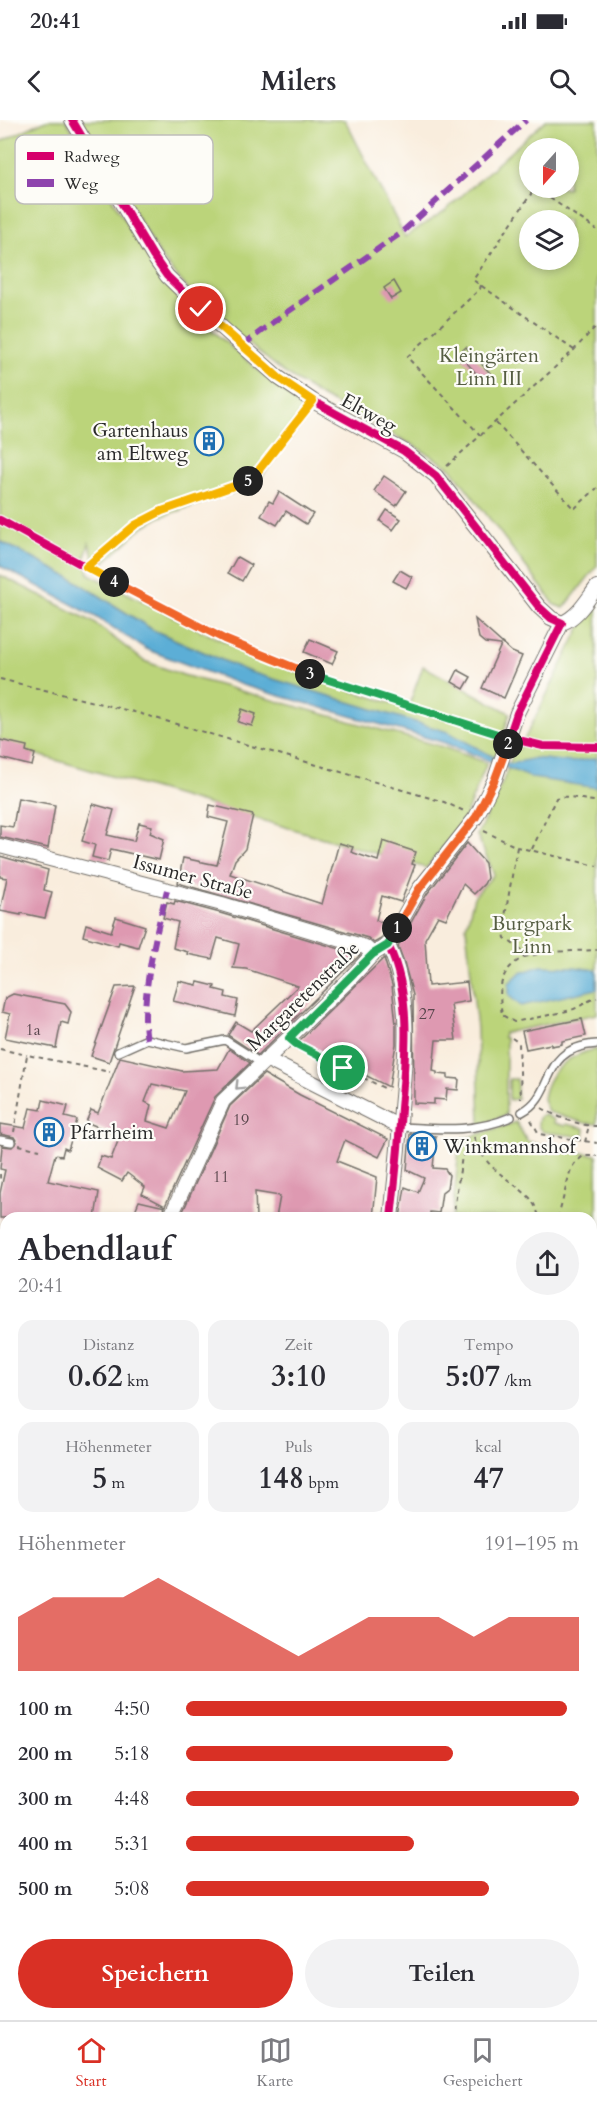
<!DOCTYPE html>
<html lang="de">
<meta charset="utf-8">
<style>
body{margin:0;font-family:Cardo,serif;background:#f2f2f3;color:#2b2b33;height:100vh;display:flex;flex-direction:column;font-size:22px;white-space:nowrap}
*{box-sizing:border-box;margin:0}
p{font-size:20px;color:#7c7c81}
.icon{flex:none;width:33px;height:33px;fill:none;stroke:currentColor;stroke-width:2;stroke-linecap:round;stroke-linejoin:round}
.map{position:relative;flex:1;overflow:hidden}
.side{position:absolute;left:0px;top:1092px;width:597px;height:808px;display:flex;flex-direction:column;background:#fff;border-radius:18px 18px 0 0;box-shadow:0 3px 9px #0003}
.side>*{flex:none}
.needle{width:39px;rotate:201deg}
.buttons{position:absolute;left:519px;top:18px;display:grid;gap:12px}
.buttons a{display:grid;place-items:center;width:60px;height:60px;border-radius:50%;background:#fff;box-shadow:0 3px 9px #0003;font-size:30px}
.pin{position:absolute;display:grid;place-items:center;width:51px;height:51px;color:#fff;margin:-26px;border:3px solid #fff;border-radius:50%;box-shadow:0 2px 6px #0007}
.km{position:absolute;width:30px;height:30px;margin:-15px;border-radius:50%;background:#222;color:#fff;font-size:16px;line-height:30px;text-align:center}
.round{display:grid;place-items:center;flex:none;width:63px;height:63px;border-radius:32px;background:#f2f2f3}
.headline{display:flex;align-items:center;justify-content:space-between;height:102px;padding:0 18px}
h1{font-size:33px;font-weight:700;line-height:45px}
.stats{display:grid;grid-template-columns:repeat(3,1fr);gap:9px;height:102px;padding:6px 18px}
.stats div{display:grid;align-content:center;border-radius:15px;background:#f2f2f3;text-align:center}
.stats b{font-size:30px;font-weight:700}
.stats small{font-size:16px;font-weight:400}
.stats p{font-size:16px}
.chart{height:168px;padding:12px 18px}
.chart p{display:flex;justify-content:space-between}
.chart svg{width:100%;height:108px;margin-top:6px;fill:#d93025;opacity:.7}
.action{display:flex;gap:12px;margin-top:auto;padding:12px 18px}
.action a{flex:1;height:69px;border-radius:36px;background:#d93025;color:#fff;font-size:24px;font-weight:700;line-height:69px;text-align:center}
.action a+a{background:#f2f2f3;color:#2b2b33}
ul{padding:0 18px;list-style:none;font-size:20px}
li{display:grid;grid-template-columns:96px 72px 1fr;align-items:center;height:45px}
li i{height:15px;border-radius:8px;background:#d93025}
.status{display:flex;justify-content:space-between;align-items:center;height:42px;padding:0 30px;background:#fff;direction:ltr}
.status svg{height:16px;fill:currentColor}
header{display:flex;justify-content:space-between;align-items:center;height:78px;padding:0 18px;background:#fff;font-size:27px;font-weight:700}
.tab-bar{display:flex;justify-content:space-around;align-items:center;height:84px;border-top:2px solid #e1e1e2;background:#fff;font-size:16px;color:#7c7c81}
.tab-bar a{display:grid;justify-items:center;gap:3px}
.tab-bar .active{color:#d93025}
.map>svg:first-child{display:block}
.industrial{fill:#d2bec4}
.green{fill:#bbd47a;stroke:#738052;stroke-width:1.5;fill-rule:evenodd}
.water{fill:#5baed6;stroke:#436c80;stroke-width:1.5}
.building{fill:#de99b1;fill-rule:evenodd}
.lines{fill:none;stroke-linecap:round;stroke-linejoin:round}
.service-casing{stroke:#736f69;stroke-width:10}
.minor-casing{stroke:#736f69;stroke-width:16}
.tertiary-casing{stroke:#736f69;stroke-width:20}
.secondary-casing{stroke:#736f69;stroke-width:22}
.path{stroke:#736f69;stroke-width:2;stroke-dasharray:4.5 4.5;stroke-linecap:butt}
.service{stroke:#fff;stroke-width:7}
.minor{stroke:#fff;stroke-width:14}
.tertiary{stroke:#fff;stroke-width:16}
.secondary{stroke:#fff;stroke-width:20}
.tram{stroke:#2b2b2b;stroke-width:1.5}
.quiet{stroke:#8e44ad;stroke-width:6;stroke-dasharray:12 6;stroke-linecap:butt}
.cycleway-casing{stroke:#fdfcf7;stroke-width:11}
.cycleway{stroke:#d6006c;stroke-width:8}
.oneway{stroke:#a0a0a0}
.split-1-casing{stroke:#fff;stroke-width:12}
.split-2-casing{stroke:#fff;stroke-width:12}
.split-3-casing{stroke:#fff;stroke-width:12}
.split-4-casing{stroke:#fff;stroke-width:12}
.split-5-casing{stroke:#fff;stroke-width:12}
.split-6-casing{stroke:#fff;stroke-width:12}
.split-1{stroke:#22a559;stroke-width:8}
.split-2{stroke:#f0652b;stroke-width:8}
.split-3{stroke:#22a559;stroke-width:8}
.split-4{stroke:#f0652b;stroke-width:8}
.split-5{stroke:#f5b400;stroke-width:8}
.split-6{stroke:#f5b400;stroke-width:8}
.labels{text-anchor:middle;dominant-baseline:central;stroke-width:4.5;stroke-linejoin:round;paint-order:stroke}
.number-label{font-size:16px;fill:#58464c}
.park-label{font-size:20px;fill:#565e43;stroke:#fdfcf7}
.street-label{font-size:20px;fill:#2b2b2b;stroke:#fdfcf7}
.poi-label{font-size:20px;fill:#2b2b2b;stroke:#fdfcf7;text-anchor:start}
.key{fill:#fdfcf7;stroke:#bebdba;stroke-width:1.5}
.key-label{font-size:16px;fill:#2b2b2b}
</style>
<div class="status"><b>20:41</b><svg viewBox="0 0 49 12"><path d="M0 12V9h3v3zM5 12V6h3v6zM10 12V3h3v9zM15 12V0h3v12zM26 1h20v11H26zM47 4h2v5h-2z"/></svg></div>
<header><svg class="icon" aria-label="back" viewBox="0 0 24 24"><path d="M15 5l-7 7 7 7"/></svg>Milers<svg class="icon" aria-label="search" viewBox="0 0 24 24"><circle cx="10" cy="10" r="6"/><path d="M15 15l6 6"/></svg></header>
<div class="map">
<svg width="597" height="1900" viewBox="0 0 597 1900">
<rect width="100%" height="100%" fill="#fdfcf7"/>
<filter id="ink" filterUnits="userSpaceOnUse"><feTurbulence type="fractalNoise" baseFrequency=".0167" numOctaves="2"/><feDisplacementMap in="SourceGraphic" scale="12" xChannelSelector="R" yChannelSelector="G"/><feConvolveMatrix kernelMatrix="1 2 1 2 8 2 1 2 1" color-interpolation-filters="sRGB"/></filter>
<filter id="wash" filterUnits="userSpaceOnUse"><feTurbulence type="fractalNoise" baseFrequency=".008" numOctaves="4" result="noise"/><feDisplacementMap in="SourceGraphic" scale="24" xChannelSelector="R" yChannelSelector="G"/><feGaussianBlur stdDeviation="1.35" result="paint"/><feColorMatrix in="noise" values="0 0 0 0 0 0 0 0 0 0 0 0 0 0 0 0 0 1.4 0 .05"/><feComposite in="paint" operator="in"/></filter>
<g filter="url(#wash)">
<rect width="100%" height="100%" fill="#f9eddd"/>
<g class="industrial">
<path d="M6 1700V1894L579 1895 576 1900H0V1703Z"/>
<path d="M591 1718H597V1847L591 1863Z"/>
</g>
<g class="green">
<path d="M46 0H66C104 63 138 133 189 187 225 226 270 258 310 292L259 360 237 371 160 397 143 407 97 449 89 423 85 438 89 454 212 516 310 558 408 588 423 546 510 593 502 618 498 639 247 551 153 510 78 462 0 421V22Z"/>
<path d="M79 0H345L405 117 446 90 546 0H597V446L564 488 555 485 451 348 415 326 322 277 283 252 203 186 163 140ZM530 28H568V68H530ZM530 100H568V140H530Z"/>
<path d="M0 455 93 502 144 541 183 555 443 627 487 643 462 704 426 748 11 627 12 623 0 620Z"/>
<path d="M597 480V894L504 913 503 917 506 919V995L480 1005 477 909 466 807 474 777 494 754 477 715 503 661 514 631 520 628 580 508Z"/>
<path d="M597 929V1004L585 1003 548 992 543 979C547 950 570 934 597 929Z"/>
<path d="M509 959H517V979L509 980Z"/>
<path d="M544 994 554 1000V1003L565 1006 566 1004 583 1008 585 1010 584 1017 543 1012C537 1007 537 1003 540 996Z"/>
<path d="M516 1002 527 1021 553 1029 597 1035V1277L591 1276V1098H452L459 1029 462 1028 463 1017H470Z"/>
<path d="M0 1256 6 1258V1469L0 1468Z"/>
</g>
<g class="water">
<path d="M0 421 78 462 153 510 247 551 448 612 492 636 510 644 535 638 571 642 597 638V668L532 658 445 623 242 565 148 530 96 497 0 446Z"/>
<path d="M541 846 574 847 597 850V869L521 886 509 876V863L520 853Z"/>
</g>
<g id="blocks">
<g class="building">
<path d="M394 161 401 173 391 179 384 168Z"/>
<path d="M466 227 490 253 482 260 459 234Z"/>
<path d="M384 356 406 371 396 386 374 371Z"/>
<path d="M279 372 313 394 306 404 286 391 277 405 261 396 269 381 273 383Z"/>
<path d="M387 390 401 399 393 410 380 401Z"/>
<path d="M237 437 251 445 242 461 228 453Z"/>
<path d="M400 450 412 457 406 468 393 461Z"/>
<path d="M475 499 512 532 522 536 504 578 482 568 501 525 485 523 479 518Z"/>
<path d="M310 519 338 531 332 544 304 532Z"/>
<path d="M458 550 471 557 464 569 452 562Z"/>
<path d="M242 589 256 594 252 606 238 602Z"/>
<path d="M0 620 27 626 26 631 35 634 32 646 0 638Z"/>
<path d="M18 678 55 685 48 728 0 717V705L13 707Z"/>
<path d="M93 684 114 690 107 715 134 721 139 703 152 706 150 713 164 719 159 740 111 729 108 741 92 737 95 725 82 721Z"/>
<path d="M210 685 253 695 245 729 235 740 230 754 322 784 339 723 353 727 351 732 378 741 383 721 416 732 412 744 415 745 401 782 382 776 376 800 388 806 381 819 374 823 368 818 178 763 183 738 217 745 228 702 208 697Z"/>
<path d="M467 723 485 743 487 758 484 764 474 774 463 764 446 799 438 796 425 819 428 866 467 862 469 881 451 884 456 920H436L433 951 437 952V954L448 955V958L459 959 458 970 447 969 446 980 434 979V984L414 983 413 875 404 842 398 826 427 774Z"/>
<path d="M0 736 48 750 44 770 52 772 45 798 21 793V795L0 791 7 758 0 757Z"/>
<path d="M175 781 220 793 360 835 258 935 228 915 236 902 251 911 298 866 246 849 233 848 239 824 218 818 212 839 187 834 188 832 173 828 178 802 163 798 167 782 174 784Z"/>
<path d="M116 797 145 806 138 827 119 822 118 826 83 816 86 804 111 812Z"/>
<path d="M384 838 392 865 396 905V924L389 967 298 922Z"/>
<path d="M179 861 197 865 198 862 215 866 214 869 226 872 225 877 238 880 235 896 173 881Z"/>
<path d="M135 866 109 942 91 936 116 867Z"/>
<path d="M13 874 65 884 71 892 68 904 61 902 56 928 5 918 10 894 2 892 5 878Z"/>
<path d="M582 899 586 916 562 921V924L551 926V924L526 929 522 911Z"/>
<path d="M229 929 250 943 215 977 165 1086 142 1074 145 1067 127 1053 122 1061 97 1048 101 1036 111 1039 120 1016 86 1002 91 990 98 993 120 937 182 951 218 949ZM152 964 185 971 169 1008 147 1001 151 985 145 982Z"/>
<path d="M264 954 300 975 388 1019 379 1037 345 1020 337 1041 377 1057 373 1098H276L280 1076 255 1072 256 1098H180L230 986Z"/>
<path d="M43 980 68 986 65 997 77 1000 68 1030 64 1028 62 1036 55 1035 48 1061 99 1072 95 1098H0V1073L5 1050 0 1049 2 1026 12 1027 17 1022 14 1017 0 1014V1004L25 1008 30 988 41 990Z"/>
<path d="M410 1014 436 1016 433 1048 445 1049 449 1055 447 1068 442 1072 439 1093 430 1092V1098H400L405 1067 418 1072 424 1058 407 1050Z"/>
<path d="M139 1081 165 1087 161 1098H132Z"/>
</g>
</g>
</g>
<g filter="url(#ink)">
<use href="#blocks" fill-opacity="0" stroke="#736f69" stroke-width="1.5"/>
<g class="lines">
<g class="service-casing">
<g id="service">
<path d="M0 400 86 447 135 405 162 391 251 360 313 281"/>
<path d="M118 932 147 919 186 928 225 920 261 943"/>
<path d="M522 992C557 974 538 928 597 924"/>
<path d="M400 1007C438 1009 474 1013 511 997"/>
<path d="M0 1020 11 1022"/>
<path d="M0 1720 6 1717"/>
<path d="M591 1801 597 1785"/>
<path d="M591 1878 596 1867"/>
<path d="M375 1894 378 1900"/>
<path d="M584 1894 583 1898 589 1900"/>
<path d="M187 1900 196 1894"/>
<path d="M325 1900 334 1894"/>
<path d="M552 1900 556 1894"/>
</g>
</g>
<g class="minor-casing">
<g id="minor">
<path d="M72 0 153 136 167 156 201 189 279 258 313 281 404 331 436 356 539 487 551 498 562 503"/>
<path d="M0 726 222 784 365 827 373 834"/>
<path d="M388 825C412 874 406 934 401 988 399 1025 395 1061 391 1098"/>
<path d="M266 939 400 1007"/>
<path d="M170 1098 223 981 349 860 373 834 388 825 419 769 476 697 495 659 517 593 562 503C578 497 587 480 597 467"/>
<path d="M0 1123 6 1124"/>
<path d="M591 1630H597"/>
</g>
</g>
<g class="tertiary-casing">
<path id="tertiary" d="M0 1674 6 1671"/>
</g>
<g class="secondary-casing">
<g id="secondary">
<path d="M591 1305H597"/>
<path d="M591 1338 597 1337"/>
<path d="M0 1485 6 1486"/>
<path d="M0 1514 6 1515"/>
</g>
</g>
<g class="path">
<path d="M481 165 480 169 407 237 481 316"/>
<path d="M574 230 473 160 535 68 597 110"/>
<path d="M496 303 574 389 597 368"/>
<path d="M447 346 574 230 597 205"/>
<path d="M97 453C140 475 182 501 226 520 314 559 406 585 497 613"/>
<path d="M0 559 138 593 444 682 464 691"/>
<path d="M522 621 543 626 597 627"/>
<path d="M484 711 517 727 597 746"/>
<path d="M517 727 503 808 505 818 521 830 524 837C499 851 498 867 502 895L514 902C533 898 552 895 571 890 581 887 587 880 597 878"/>
<path d="M532 729 556 678C569 674 583 681 597 681"/>
<path d="M524 837 549 832 597 830"/>
<path d="M512 918 519 923 521 979"/>
<path d="M299 926 388 970"/>
<path d="M0 929 27 935"/>
<path d="M542 988C559 998 577 1005 597 1006"/>
<path d="M531 1000 539 1014 597 1023"/>
<path d="M14 1012 27 935 110 952"/>
<path d="M474 1017C486 1051 506 1055 529 1077 534 1082 537 1091 540 1098"/>
<path d="M585 1022 589 1005"/>
<path d="M19 1025 40 1030"/>
<path d="M0 1054V1062"/>
<path d="M453 1098 462 1036 476 1024"/>
<path d="M558 1098 570 1052 574 1044 583 1036H597"/>
<path d="M591 1221 597 1211"/>
<path d="M591 1265 597 1262"/>
<path d="M0 1330 6 1332"/>
<path d="M391 1900 401 1894"/>
</g>
<use href="#service" class="service"/>
<use href="#minor" class="minor"/>
<use href="#tertiary" class="tertiary"/>
<use href="#secondary" class="secondary"/>
<g class="tram">
<path d="M591 1316H597"/>
<path d="M0 1495 6 1496"/>
</g>
<g class="quiet">
<path d="M242 226 273 202 401 113 526 0"/>
<path d="M147 919C139 882 157 809 167 770"/>
<path d="M591 1282H597"/>
<path d="M591 1363 597 1361"/>
<path d="M0 1470 6 1471"/>
<path d="M0 1526 6 1528"/>
<path d="M0 1645 6 1642"/>
<path d="M0 1695 6 1691"/>
</g>
<g class="cycleway-casing">
<g id="cycleway">
<path d="M72 0 153 136 167 156 201 189 279 258 313 281 404 331 436 356 539 487 551 498 562 503 517 593 495 659 476 697 419 769 388 825C412 874 406 934 401 988 399 1025 395 1061 391 1098"/>
<path d="M0 400 86 447 135 405 162 391 251 360 313 281"/>
<path d="M510 618 543 626 597 627"/>
</g>
</g>
<use href="#cycleway" class="cycleway"/>
</g>
<defs><path id="oneway-chevron" d="M-2-3.5L2.5 0L-2 3.5" fill="none" stroke-width="1.6" stroke-linecap="round" stroke-linejoin="round" transform="scale(1.5)"/></defs>
<use class="oneway" href="#oneway-chevron" transform="translate(239 966) rotate(135)"/>
</g>
<g class="lines" filter="url(#ink)">
<g class="split-1-casing">
<path id="split-1" d="M343 948 296 924 289 918 373 834 388 825 397 808"/>
</g>
<g class="split-2-casing">
<path id="split-2" d="M397 808 419 769 476 697 495 659 508 624"/>
</g>
<g class="split-3-casing">
<path id="split-3" d="M310 554 510 618 508 624"/>
</g>
<g class="split-4-casing">
<path id="split-4" d="M114 462 224 519 310 554"/>
</g>
<g class="split-5-casing">
<path id="split-5" d="M114 462 86 447 135 405 162 391 248 361"/>
</g>
<g class="split-6-casing">
<path id="split-6" d="M201 189 279 258 313 281 251 360 248 361"/>
</g>
<use href="#split-1" class="split-1"/>
<use href="#split-2" class="split-2"/>
<use href="#split-3" class="split-3"/>
<use href="#split-4" class="split-4"/>
<use href="#split-5" class="split-5"/>
<use href="#split-6" class="split-6"/>
</g>
<defs>
<g id="building-ring" transform="scale(1.5)"><circle r="9.5" fill="#fdfcf7" stroke="#1f6fb2" stroke-width="1.5"/><path d="M-4-6H4V6H1V3H-1V6H-4ZM-2.5-4.3h1.7v1.8h-1.7ZM.8-4.3h1.7v1.8H.8ZM-2.5-1h1.7V.8h-1.7ZM.8-1h1.7V.8H.8Z" fill="#1f6fb2"/></g>
</defs>
<g fill-rule="evenodd">
<use href="#building-ring" x="209" y="321"/>
<use href="#building-ring" x="49" y="1012"/>
<use href="#building-ring" x="422" y="1026"/>
</g>
<g class="labels">
<g class="number-label">
<text x="427" y="894">27</text>
<text x="33" y="910">1a</text>
<text x="241" y="1000">19</text>
<text x="221" y="1057">11</text>
</g>
<g class="park-label">
<text x="489" y="235">Kleingärten<tspan x="489" dy="23">Linn III</tspan></text>
<text x="532" y="803">Burgpark<tspan x="532" dy="23">Linn</tspan></text>
</g>
<g class="street-label">
<text transform="translate(369 293) rotate(29)">Eltweg</text>
<text transform="translate(193 757) rotate(15)">Issumer Straße</text>
<text transform="translate(303 876) rotate(-44)">Margaretenstraße</text>
</g>
<g class="poi-label">
<text x="188" y="310" text-anchor="end">Gartenhaus<tspan x="188" dy="23">am Eltweg</tspan></text>
<text x="70" y="1012">Pfarrheim</text>
<text x="443" y="1026">Winkmannshof</text>
</g>
</g>
<rect x="15" y="15" width="198" height="69" rx="9" class="key"/>
<rect x="27" y="32" width="27" height="8" fill="#d6006c"/>
<rect x="27" y="59" width="27" height="8" fill="#8e44ad"/>
<g class="key-label">
<text x="64" y="42">Radweg</text>
<text x="64" y="69">Weg</text>
</g>
</svg>
<div class="buttons">
<a><svg class="needle" viewBox="-14 -14 28 28"><path d="M0-13l5 13h-10z" fill="#e53935"/><path d="M0 13l5-13h-10z" fill="#7c7c81"/></svg></a>
<a><svg class="icon" aria-label="layers" viewBox="0 0 24 24"><path d="M12 4l9 5-9 5-9-5zM3 14l9 5 9-5"/></svg></a>
</div>
<div class="pin" style="left:343px;top:948px;background:#1e9e55"><svg class="icon" aria-label="arrive" viewBox="0 0 24 24"><path d="M6 21V4h12l-3 4 3 4H6"/></svg></div>
<div class="pin" style="left:201px;top:189px;background:#d93025"><svg class="icon" aria-label="check" viewBox="0 0 24 24"><path d="M5 12l5 5 9-10"/></svg></div>
<b class="km" style="left:397px;top:808px">1</b>
<b class="km" style="left:508px;top:624px">2</b>
<b class="km" style="left:310px;top:554px">3</b>
<b class="km" style="left:114px;top:462px">4</b>
<b class="km" style="left:248px;top:361px">5</b>
<section class="side">
<div class="headline"><div><h1>Abendlauf</h1><p>20:41</p></div><a class="round"><svg class="icon" aria-label="share" viewBox="0 0 24 24"><path d="M12 15V3M7 8l5-5 5 5M5 13v7h14v-7"/></svg></a></div>
<div class="stats">
<div><p>Distanz</p><b>0.62<small> km</small></b></div>
<div><p>Zeit</p><b>3:10</b></div>
<div><p>Tempo</p><b>5:07<small> /km</small></b></div>
</div>
<div class="stats">
<div><p>Höhenmeter</p><b>5<small> m</small></b></div>
<div><p>Puls</p><b>148<small> bpm</small></b></div>
<div><p>kcal</p><b>47</b></div>
</div>
<div class="chart"><p><span>Höhenmeter</span>191–195 m</p>
<svg viewBox="0 0 160 44" preserveAspectRatio="none"><path d="M0 44V22L10 14L20 14L30 14L40 6L50 14L60 22L70 30L80 38L90 30L100 22L110 22L120 22L130 30L140 22L150 22L160 22V44z"/></svg>
</div>
<ul>
<li><b>100 m</b>4:50<i style="width:97%"></i></li>
<li><b>200 m</b>5:18<i style="width:68%"></i></li>
<li><b>300 m</b>4:48<i style="width:100%"></i></li>
<li><b>400 m</b>5:31<i style="width:58%"></i></li>
<li><b>500 m</b>5:08<i style="width:77%"></i></li>
</ul>
<div class="action"><a>Speichern</a><a>Teilen</a></div>
</section>
</div>
<nav class="tab-bar">
<a class="active"><svg class="icon" aria-label="home" viewBox="0 0 24 24"><path d="M3 11l9-7 9 7M6 9v11h12V9"/></svg>Start</a>
<a><svg class="icon" aria-label="map" viewBox="0 0 24 24"><path d="M3 6l6-2 6 2 6-2v14l-6 2-6-2-6 2zM9 4v14M15 6v14"/></svg>Karte</a>
<a><svg class="icon" aria-label="saved" viewBox="0 0 24 24"><path d="M7 4h10v16l-5-4-5 4z"/></svg>Gespeichert</a>
</nav>
